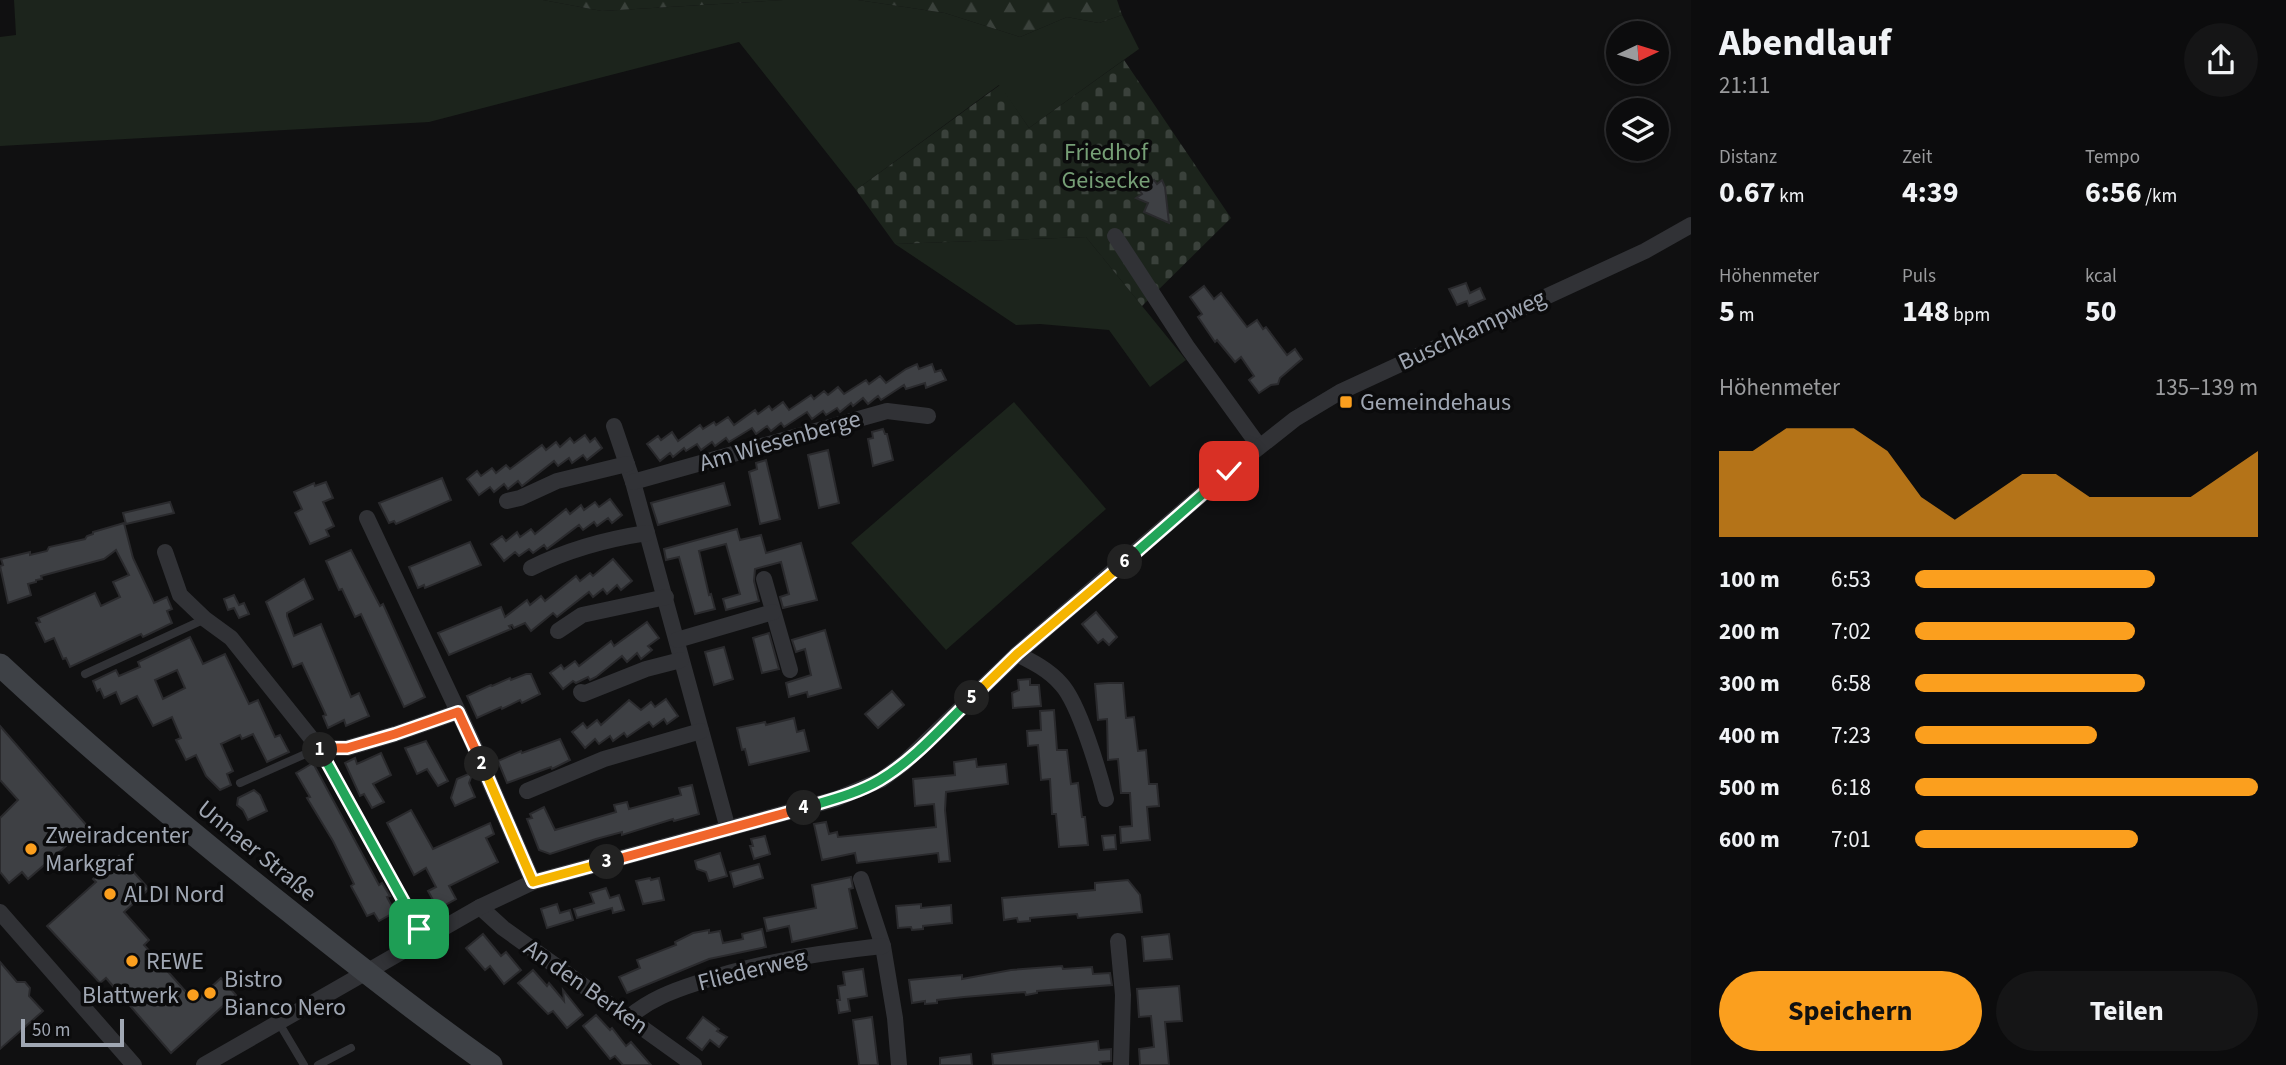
<!DOCTYPE html>
<html lang="de">
<meta charset="utf-8">
<style>
body{margin:0;font-family:"Source Sans 3",sans-serif;background:#151516;color:#f1f3f6;height:100vh;display:flex;flex-direction:column;font-size:26px;white-space:nowrap}
*{box-sizing:border-box;margin:0}
p{font-size:23px;color:#9a9b9d}
.icon{flex:none;width:38px;height:38px;fill:none;stroke:currentColor;stroke-width:2;stroke-linecap:round;stroke-linejoin:round}
.map{position:relative;flex:1;overflow:hidden}
.drawer{display:flex;flex-direction:column;background:#0c0c0d;width:595px}
.drawer>*{flex:none}
.needle{width:46px;rotate:86deg}
.controls{position:absolute;left:1606px;top:21px;display:grid;gap:14px}
.controls a{display:grid;place-items:center;width:63px;height:63px;border-radius:50%;background:#0c0c0d;box-shadow:0 4px 10px #0003,0 0 0 2px #2c2c2e;font-size:35px}
.scale{position:absolute;left:21px;bottom:18px;width:103px;box-sizing:border-box;padding-left:7px;border:4px solid #a0a7b3;border-top:0;font-size:19px;line-height:24px;white-space:nowrap;color:#a0a7b3;-webkit-text-stroke:5px #0b0b0c;paint-order:stroke}
.pin{position:absolute;display:grid;place-items:center;width:60px;height:60px;color:#fff;margin:-30px;border-radius:14px;box-shadow:0 4px 10px #0006}
.km{position:absolute;width:35px;height:35px;margin:-18px;border-radius:50%;background:#222;color:#fff;font-size:19px;line-height:35px;text-align:center}
.round{display:grid;place-items:center;flex:none;width:74px;height:74px;border-radius:37px;background:#151516}
.overview{display:flex;align-items:center;justify-content:space-between;height:119px;padding:0 28px}
h1{font-size:38px;font-weight:700;line-height:52px}
.stats{display:grid;grid-template-columns:repeat(3,1fr);gap:10px;height:119px;padding:7px 28px}
.stats div{display:grid;align-content:center}
.stats b{font-size:30px;font-weight:700}
.stats small{font-size:19px;font-weight:400}
.stats p{font-size:19px}
.chart{height:196px;padding:14px 28px}
.chart p{display:flex;justify-content:space-between}
.chart svg{width:100%;height:126px;margin-top:7px;fill:#fb9f1e;opacity:.7}
.button{display:flex;gap:14px;margin-top:auto;padding:14px 28px}
.button a{flex:1;height:80px;border-radius:42px;background:#fb9f1e;color:#111;font-size:28px;font-weight:700;line-height:80px;text-align:center}
.button a+a{background:#151516;color:#f1f3f6}
ul{padding:0 28px;list-style:none;font-size:23px}
li{display:grid;grid-template-columns:112px 84px 1fr;align-items:center;height:52px}
li i{height:18px;border-radius:9px;background:#fb9f1e}
main{display:flex;flex:1;min-height:0}
.map>svg:first-child{display:block}
.green{fill:#1c241c}
.forest{fill:url(#forest-firs)}
.cemetery{fill:url(#cemetery-stones)}
.building{fill:#3e4044;stroke:#2a2a2d;stroke-width:2;fill-rule:evenodd}
.lines{fill:none;stroke-linecap:round;stroke-linejoin:round}
.lane{stroke:#313236;stroke-width:8}
.street{stroke:#313236;stroke-width:16}
.secondary{stroke:#3e4146;stroke-width:23}
.split-1-casing{stroke:#fff;stroke-width:14}
.split-2-casing{stroke:#fff;stroke-width:14}
.split-3-casing{stroke:#fff;stroke-width:14}
.split-4-casing{stroke:#fff;stroke-width:14}
.split-5-casing{stroke:#fff;stroke-width:14}
.split-6-casing{stroke:#fff;stroke-width:14}
.split-7-casing{stroke:#fff;stroke-width:14}
.split-1{stroke:#22a559;stroke-width:9}
.split-2{stroke:#f0652b;stroke-width:9}
.split-3{stroke:#f5b400;stroke-width:9}
.split-4{stroke:#f0652b;stroke-width:9}
.split-5{stroke:#22a559;stroke-width:9}
.split-6{stroke:#f5b400;stroke-width:9}
.split-7{stroke:#22a559;stroke-width:9}
.poi-dot{fill:#fb9f1e;stroke:#0b0b0c;stroke-width:2.5}
.labels{text-anchor:middle;dominant-baseline:central;stroke-width:7;stroke-linejoin:round;paint-order:stroke}
.park-label{font-size:24px;fill:#769f76;stroke:#0b0b0c}
.street-label{font-size:24px;fill:#a0a7b3;stroke:#0b0b0c}
.poi-label{font-size:24px;fill:#a0a7b3;stroke:#0b0b0c;text-anchor:start}
</style>
<main>
<div class="map">
<svg width="1691" height="1065" viewBox="0 0 1691 1065">
<defs>
<pattern id="forest-firs" width="22" height="20" patternUnits="userSpaceOnUse" patternTransform="scale(1.75)"><rect width="22" height="20" fill="#1c241c"/><path d="M5 1l3.5 6h-7zM16 11l3.5 6h-7z" fill="#3a413b"/></pattern>
<pattern id="cemetery-stones" width="16" height="16" patternUnits="userSpaceOnUse" patternTransform="scale(1.75)"><rect width="16" height="16" fill="#1c241c"/><path d="M2 7V4a2 2 0 0 1 4 0v3zM10 15v-3a2 2 0 0 1 4 0v3z" fill="#3a413b"/></pattern>
</defs>
<rect width="100%" height="100%" fill="#101011"/>
<g class="green">
<path d="M14 0H543L602 11 783 0H858L945 13 1020 37 1067 17 1099 23 1122 15 1139 49 1029 128 999 85 856 190 739 42 429 122 0 146V37L16 35Z"/>
<path d="M1086 237 1186 360 1150 387 1109 330 1040 324 1016 325 895 244Z"/>
<path d="M1014 402 1106 509 946 650 851 543Z"/>
</g>
<g class="forest">
<path d="M543 0H783L602 11Z"/>
<path d="M858 0H1117L1122 15 1099 23 1067 17 1020 37 945 13Z"/>
</g>
<path class="cemetery" d="M1124 60 1231 218 1142 306 1086 237 895 244 856 190 1000 85 1029 128Z"/>
<g class="building">
<path d="M1154 180 1157 184 1162 180 1165 187 1169 223 1144 212 1148 203 1136 198 1142 194 1140 191Z"/>
<path d="M1466 283 1470 293 1480 288 1485 299 1469 306 1467 301 1457 305 1449 289Z"/>
<path d="M1204 286 1214 299 1221 293 1247 327 1257 320 1263 329 1266 327 1287 355 1295 349 1302 359 1280 378 1278 384 1271 385 1259 393 1249 380 1254 376 1241 357 1235 362 1217 340 1215 342 1198 317 1202 314 1190 297Z"/>
<path d="M917 364 919 369 932 364 935 372 941 370 946 380 926 388 925 383 906 389 904 385 881 400 878 396 868 404 863 398 853 406 851 403 840 412 837 408 826 415 823 411 812 419 807 412 784 427 781 423 771 431 767 426 756 434 752 428 729 442 726 438 715 446 712 442 701 450 697 444 686 451 684 448 673 457 670 453 660 461 647 444 658 436 661 440 672 432 678 441 700 425 703 429 714 422 716 425 728 417 734 425 755 410 758 414 769 406 772 410 783 402 789 410 811 395 814 399 824 391 828 395 838 387 844 394 866 380 869 384 880 376 886 383 906 369Z"/>
<path d="M883 429 885 434H887L893 460 873 466 868 439 873 438 872 432Z"/>
<path d="M585 435 590 442 595 438 602 448 587 460 583 455 572 463 569 458 558 466 554 461 522 486 518 481 508 489 504 484 494 492 490 487 479 495 467 479 477 471 481 476 492 468 496 473 506 465 510 469 542 445 546 450 556 442 560 447 570 438 574 443Z"/>
<path d="M828 450 839 503 819 508 808 455Z"/>
<path d="M766 460 780 519 760 524 749 472 757 469 756 463Z"/>
<path d="M442 478 451 500 396 524 394 521 389 523 379 503Z"/>
<path d="M326 482 333 498 323 502 334 526 326 530 329 536 310 544 295 513 302 509 294 492 314 483 315 486Z"/>
<path d="M724 483 730 505 658 525 651 503Z"/>
<path d="M610 499 622 515 612 523 608 518 597 526 594 522 583 530 579 525 547 549 544 545 533 553 529 549 519 556 515 552 504 561 491 544 502 536 506 541 517 532 520 537 531 529 535 534 566 509 570 514 581 505 584 510 595 502 599 507Z"/>
<path d="M170 502 174 513 126 524 123 513Z"/>
<path d="M124 523 133 558 149 592 154 603 167 597 172 609 167 611 172 623 143 637 141 634 70 667 66 658 63 659 54 638 45 642 36 623 40 622 38 618 95 593 101 606 120 597 113 582 129 575 116 550 104 559 41 576 42 579 36 580V582L28 584 31 595 8 603 0 566 3 565 1 559 30 552V555L47 551 49 547 85 539 87 536 93 534V532Z"/>
<path d="M737 529 740 540 761 535 766 553 801 543 817 600 783 608 780 597 789 594 781 562 755 569 754 581 759 601 726 610 723 599 740 594 726 544 699 551 709 595 711 594 715 609 695 614 679 557 666 560 664 549Z"/>
<path d="M470 542 481 565 425 588 424 585 418 588 409 567Z"/>
<path d="M351 550 380 606 383 604 425 697 404 707 361 614 355 617 342 589 339 590 326 561Z"/>
<path d="M613 559 632 581 621 590 617 585 607 594 603 589 593 597 589 592 557 617 553 613 531 631 525 623 514 628 512 625 509 626 511 629 449 655 438 633 501 607 505 617 527 600 530 605 541 596 545 601 576 576 580 581 590 573 593 576Z"/>
<path d="M304 579 313 599 287 613V616L294 636 321 624 351 697 359 693 369 716 346 726 344 720 328 728 323 716 326 715 302 663 293 667 266 602Z"/>
<path d="M234 595 239 605 244 603 249 614 239 618 234 608 228 610 224 599Z"/>
<path d="M1096 612 1117 637 1109 645 1103 639 1098 643 1082 624Z"/>
<path d="M647 622 659 638 648 646 652 650 641 659 637 653 627 662 622 656 596 677 590 680 588 677 576 683 573 681 563 689 550 673 561 665 564 669 575 661 579 666 611 641 614 646Z"/>
<path d="M825 630 841 688 808 697 807 692 789 697 786 683 811 675 805 649 796 652 792 640Z"/>
<path d="M769 633 779 669 762 673 753 638Z"/>
<path d="M190 637 203 664 225 654 249 704 258 700 275 737 280 735 289 752 267 762 253 734 242 739 240 735 221 744 233 771 227 774 231 785 220 790 206 776 196 755 186 760 176 740 181 738 172 717 153 726 137 696 121 704 116 692 104 698 100 689 97 691 93 681 116 670 119 676 140 667 138 662ZM177 670 185 688 163 699 155 680Z"/>
<path d="M724 647 733 679 714 685 705 652Z"/>
<path d="M526 674H531L540 694 522 703 520 700 502 709 501 707 477 718 467 696 491 685 492 686 510 678 511 680Z"/>
<path d="M1030 679V685H1039L1041 706 1013 708 1012 693 1019 690 1018 680Z"/>
<path d="M1108 683H1123L1126 718 1134 717 1138 751 1146 750 1149 784H1157L1159 806 1147 807 1150 840 1121 843 1120 827 1132 826 1130 793H1121L1118 759 1108 760 1107 719 1098 720 1095 684Z"/>
<path d="M892 691 904 705 878 728 865 714Z"/>
<path d="M666 699 678 716 667 724 664 719 653 727 649 722 627 737 624 733 613 741 610 736 599 744 595 739 585 748 572 732 583 723 587 728 597 720 601 725 629 700 641 710 651 702 655 707Z"/>
<path d="M1054 710 1057 750H1067L1071 784 1078 783 1082 817H1085L1088 845 1059 847 1056 814H1052L1050 779 1041 780 1038 745 1028 746 1027 731 1041 730 1040 711Z"/>
<path d="M794 718 797 732 804 730 809 751 749 765 745 749 742 750 737 728 765 722 766 725Z"/>
<path d="M0 726 88 827 28 879 22 872 9 883 0 872V818L18 800 0 780Z"/>
<path d="M560 739 570 760 552 769 551 767 507 783 498 761 521 751 522 753Z"/>
<path d="M426 741 448 781 438 786 427 769 417 774 405 748Z"/>
<path d="M381 753 391 775 373 784 384 802 372 808 364 794 360 796 345 763 355 758 357 764Z"/>
<path d="M976 759 977 767 1006 764 1008 784 946 792 945 810 950 861 939 862 938 853 857 863 855 853 822 860 814 824 826 822 829 834 837 832 838 837 936 827 934 804 915 806 913 779 955 775 954 762Z"/>
<path d="M313 763 379 885 382 883 390 896 387 897 395 912 379 921 374 913 367 916 357 897 351 886 354 884 333 841 307 798 310 797 296 773Z"/>
<path d="M473 772 469 783 475 797 455 806 451 798 457 779Z"/>
<path d="M692 785 699 814 674 821 673 819 622 835V832L596 839 550 854 539 850 527 819 532 818 530 814 544 807 555 830 616 812 614 805 627 802 629 809 681 795 679 788Z"/>
<path d="M254 790 260 795 267 811 248 820 243 810 237 805 238 798Z"/>
<path d="M411 810 433 849 490 823 494 834 486 838 498 862 449 886 456 899 438 909 428 891 436 887 426 868 414 875 387 823Z"/>
<path d="M1115 835 1116 849 1104 850 1102 836Z"/>
<path d="M765 836 770 854 754 859 750 846H753L751 839Z"/>
<path d="M720 853 727 876 709 881 706 872 697 869 695 861Z"/>
<path d="M119 856 149 889 124 912 149 940 144 945 195 1002 221 978 236 995 232 998 236 1002 228 1009 224 1005 171 1053 106 978 100 983 47 926 96 882 93 879Z"/>
<path d="M759 864 763 878 734 887 730 872Z"/>
<path d="M851 877 853 888 849 889 857 928 792 942 789 926 767 931 764 918 816 908 812 885Z"/>
<path d="M650 878 651 880 659 878 664 900 643 904 636 881Z"/>
<path d="M1128 880 1140 895 1142 912 1078 918 1077 914 1030 918V921L1018 922 1017 918 1004 920 1002 898 1095 890V883Z"/>
<path d="M606 888 610 898 619 895 624 910 613 913 612 908 577 918 574 909 594 903 590 893Z"/>
<path d="M557 904 560 913 570 910 573 920 547 928 541 909Z"/>
<path d="M921 904V908L951 905 952 923 923 926V929L912 930 911 927 898 928 896 906Z"/>
<path d="M762 929 766 947 709 959 627 993 619 977 640 968 637 960 676 945 675 942 693 933 709 930V933L720 931 723 943 743 939 742 934Z"/>
<path d="M483 934 501 956 506 952 521 970 504 984 490 966 485 970 466 948Z"/>
<path d="M1169 934 1172 959 1144 961 1142 937Z"/>
<path d="M0 962 17 982H25L30 988 29 996 43 1011 0 1049Z"/>
<path d="M1062 966 1063 969 1092 967 1093 974 1110 973 1112 985 1037 991V993L1026 995 1025 992 964 997 937 1000V1003L925 1004V1001L912 1003 909 980 962 975V979L1011 970Z"/>
<path d="M863 969 867 996 848 999 850 1011 839 1013 837 1000H840L838 986 845 985 843 972Z"/>
<path d="M533 970 547 986 549 983 564 1001 563 990 583 1015 567 1028 553 1011 548 1014 518 983Z"/>
<path d="M1179 986 1182 1021 1165 1022 1169 1065H1140L1139 1049 1154 1047 1151 1016 1139 1017 1137 989Z"/>
<path d="M596 1015 610 1030 612 1028 626 1046 631 1042 651 1065H623L615 1056 610 1059 583 1026Z"/>
<path d="M703 1017 719 1029 717 1031 727 1037 719 1047 710 1040 702 1050 687 1038Z"/>
<path d="M872 1017 878 1065H859L853 1020Z"/>
<path d="M1098 1041 1099 1050 1111 1049V1061L1100 1062 1101 1065H993L992 1054Z"/>
<path d="M971 1054 972 1065H940V1058Z"/>
</g>
<g class="lines">
<g class="lane">
<path d="M85 674 205 619"/>
<path d="M240 783 319 748 419 929"/>
<path d="M279 1023 304 1065"/>
<path d="M318 1065 351 1048"/>
</g>
<g class="street">
<path d="M1115 236 1188 348 1259 446"/>
<path d="M614 426 633 482 728 829"/>
<path d="M633 482 887 411 928 416"/>
<path d="M507 501 520 498 557 481 627 464"/>
<path d="M367 518 471 739 533 882"/>
<path d="M165 552 180 595 205 619 231 638 319 748H347L395 734 458 712"/>
<path d="M531 568C567 550 607 539 647 533"/>
<path d="M764 579 790 670"/>
<path d="M558 631 582 615 666 597"/>
<path d="M677 640 773 612"/>
<path d="M1017 654C1033 662 1049 670 1061 684 1079 703 1099 772 1106 799"/>
<path d="M581 692 583 694 646 669 681 660"/>
<path d="M527 791 604 759 701 731"/>
<path d="M861 879 883 946 895 1018 899 1065"/>
<path d="M480 907 503 928 694 1065"/>
<path d="M0 912 134 1065"/>
<path d="M1118 941 1123 995 1121 1065"/>
<path d="M629 1017C649 1000 672 991 697 983 757 962 819 953 883 946"/>
<path d="M204 1065 480 907 533 882 836 799 881 780 904 763 1017 654 1229 471 1295 419 1340 392 1645 251 1691 225"/>
</g>
<path class="secondary" d="M0 665C92 751 189 832 288 910 354 963 421 1016 491 1065"/>
</g>
<g class="lines">
<g class="split-1-casing">
<path id="split-1" d="M320 750 419 929"/>
</g>
<g class="split-2-casing">
<path id="split-2" d="M320 750 319 748H347L395 734 458 712 482 764"/>
</g>
<g class="split-3-casing">
<path id="split-3" d="M482 764 533 882 607 862"/>
</g>
<g class="split-4-casing">
<path id="split-4" d="M607 862 804 808"/>
</g>
<g class="split-5-casing">
<path id="split-5" d="M804 808C830 800 856 794 880 780 915 759 943 726 972 698"/>
</g>
<g class="split-6-casing">
<path id="split-6" d="M972 698 1017 654 1125 562"/>
</g>
<g class="split-7-casing">
<path id="split-7" d="M1125 562 1229 471"/>
</g>
<use href="#split-1" class="split-1"/>
<use href="#split-2" class="split-2"/>
<use href="#split-3" class="split-3"/>
<use href="#split-4" class="split-4"/>
<use href="#split-5" class="split-5"/>
<use href="#split-6" class="split-6"/>
<use href="#split-7" class="split-7"/>
</g>
<g class="poi-dot">
<rect x="1339" y="395" width="14" height="14" rx="3.5"/>
<circle cx="31" cy="849" r="7"/>
<circle cx="110" cy="894" r="7"/>
<circle cx="132" cy="961" r="7"/>
<circle cx="210" cy="993" r="7"/>
<circle cx="193" cy="995" r="7"/>
</g>
<g class="labels">
<g class="park-label">
<text x="1106" y="152">Friedhof<tspan x="1106" dy="28">Geisecke</tspan></text>
</g>
<g class="street-label">
<text transform="translate(1472 330) rotate(-25)">Buschkampweg</text>
<text transform="translate(780 441) rotate(-16)">Am Wiesenberge</text>
<text transform="translate(257 851) rotate(39)">Unnaer Straße</text>
<text transform="translate(752 970) rotate(-14)">Fliederweg</text>
<text transform="translate(586 987) rotate(35)">An den Berken</text>
</g>
<g class="poi-label">
<text x="1360" y="402">Gemeindehaus</text>
<text x="45" y="835">Zweiradcenter<tspan x="45" dy="28">Markgraf</tspan></text>
<text x="124" y="894">ALDI Nord</text>
<text x="146" y="961">REWE</text>
<text x="224" y="979">Bistro<tspan x="224" dy="28">Bianco Nero</tspan></text>
<text x="179" y="995" text-anchor="end">Blattwerk</text>
</g>
</g>
</svg>
<div class="controls">
<a><svg class="needle" viewBox="-14 -14 28 28"><path d="M0-13l5 13h-10z" fill="#e53935"/><path d="M0 13l5-13h-10z" fill="#9a9b9d"/></svg></a>
<a><svg class="icon" aria-label="layers" viewBox="0 0 24 24"><path d="M12 4l9 5-9 5-9-5zM3 14l9 5 9-5"/></svg></a>
</div>
<div class="scale">50 m</div>
<div class="pin" style="left:419px;top:929px;background:#1e9e55"><svg class="icon" aria-label="arrive" viewBox="0 0 24 24"><path d="M6 21V4h12l-3 4 3 4H6"/></svg></div>
<div class="pin" style="left:1229px;top:471px;background:#d93025"><svg class="icon" aria-label="check" viewBox="0 0 24 24"><path d="M5 12l5 5 9-10"/></svg></div>
<b class="km" style="left:320px;top:750px">1</b>
<b class="km" style="left:482px;top:764px">2</b>
<b class="km" style="left:607px;top:862px">3</b>
<b class="km" style="left:804px;top:808px">4</b>
<b class="km" style="left:972px;top:698px">5</b>
<b class="km" style="left:1125px;top:562px">6</b>
</div>
<section class="drawer">
<div class="overview"><div><h1>Abendlauf</h1><p>21:11</p></div><a class="round"><svg class="icon" aria-label="share" viewBox="0 0 24 24"><path d="M12 15V3M7 8l5-5 5 5M5 13v7h14v-7"/></svg></a></div>
<div class="stats">
<div><p>Distanz</p><b>0.67<small> km</small></b></div>
<div><p>Zeit</p><b>4:39</b></div>
<div><p>Tempo</p><b>6:56<small> /km</small></b></div>
</div>
<div class="stats">
<div><p>Höhenmeter</p><b>5<small> m</small></b></div>
<div><p>Puls</p><b>148<small> bpm</small></b></div>
<div><p>kcal</p><b>50</b></div>
</div>
<div class="chart"><p><span>Höhenmeter</span>135–139 m</p>
<svg viewBox="0 0 160 44" preserveAspectRatio="none"><path d="M0 44V14L10 14L20 6L30 6L40 6L50 14L60 30L70 38L80 30L90 22L100 22L110 30L120 30L130 30L140 30L150 22L160 14V44z"/></svg>
</div>
<ul>
<li><b>100 m</b>6:53<i style="width:70%"></i></li>
<li><b>200 m</b>7:02<i style="width:64%"></i></li>
<li><b>300 m</b>6:58<i style="width:67%"></i></li>
<li><b>400 m</b>7:23<i style="width:53%"></i></li>
<li><b>500 m</b>6:18<i style="width:100%"></i></li>
<li><b>600 m</b>7:01<i style="width:65%"></i></li>
</ul>
<div class="button"><a>Speichern</a><a>Teilen</a></div>
</section>
</main>
